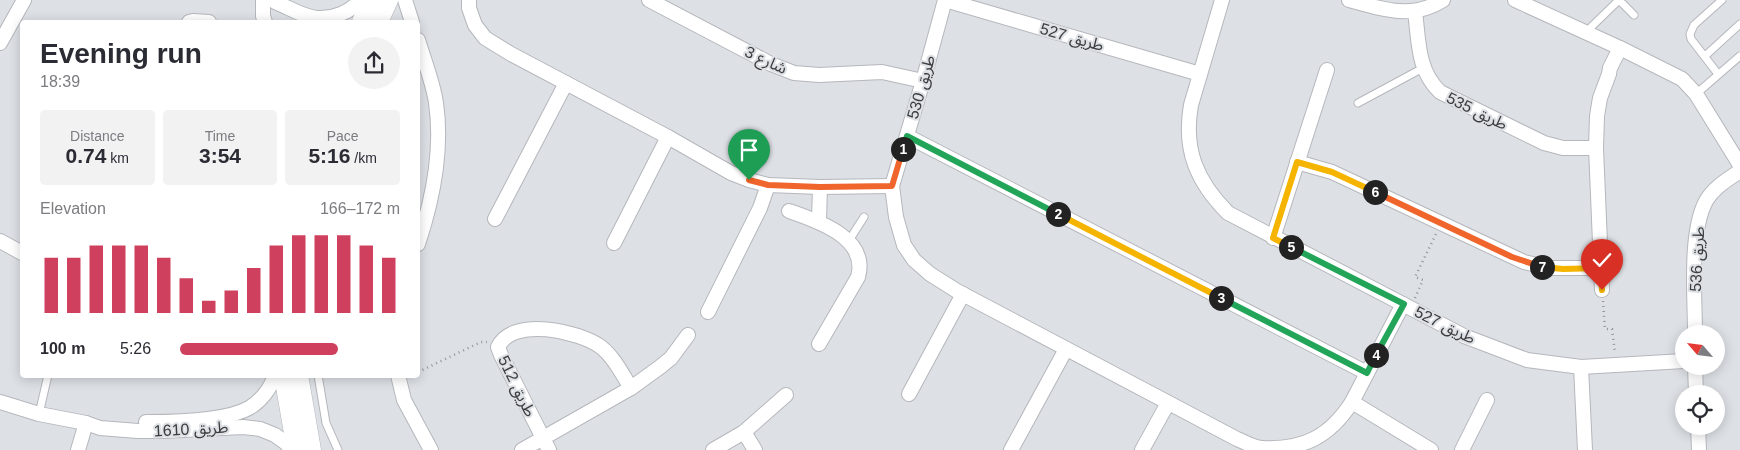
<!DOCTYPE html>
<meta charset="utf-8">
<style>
body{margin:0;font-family:Arial,"Noto Sans Arabic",sans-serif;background:#f2f2f3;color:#2b2b33;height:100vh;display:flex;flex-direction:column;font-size:19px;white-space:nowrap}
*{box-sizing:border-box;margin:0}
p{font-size:16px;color:#7c7c81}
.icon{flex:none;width:28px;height:28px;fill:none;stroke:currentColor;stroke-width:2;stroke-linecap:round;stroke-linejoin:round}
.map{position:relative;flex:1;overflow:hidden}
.drawer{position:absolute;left:20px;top:20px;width:400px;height:358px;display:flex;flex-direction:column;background:#fff;border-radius:5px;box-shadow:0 2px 12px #0003}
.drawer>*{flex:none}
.needle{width:32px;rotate:298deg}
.controls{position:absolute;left:1675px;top:325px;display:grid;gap:10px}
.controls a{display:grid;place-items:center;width:50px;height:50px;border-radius:50%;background:#fff;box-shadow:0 2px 12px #0003;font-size:25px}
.pin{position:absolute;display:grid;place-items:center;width:42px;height:42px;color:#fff;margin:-51px -21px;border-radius:50% 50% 50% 0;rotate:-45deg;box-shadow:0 0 5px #0007}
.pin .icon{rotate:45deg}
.km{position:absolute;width:25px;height:25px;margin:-12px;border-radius:50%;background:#222;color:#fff;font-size:14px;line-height:25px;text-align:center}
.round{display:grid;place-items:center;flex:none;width:52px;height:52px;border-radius:26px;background:#f2f2f3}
.headline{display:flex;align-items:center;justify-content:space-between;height:85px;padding:0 20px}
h1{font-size:28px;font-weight:600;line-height:38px}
.metrics{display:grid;grid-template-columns:repeat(3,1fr);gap:8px;height:85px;padding:5px 20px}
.metrics div{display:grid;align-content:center;border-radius:5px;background:#f2f2f3;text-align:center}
.metrics b{font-size:21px;font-weight:600}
.metrics small{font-size:14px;font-weight:400}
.metrics p{font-size:14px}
.chart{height:140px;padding:10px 20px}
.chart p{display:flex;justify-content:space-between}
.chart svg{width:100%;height:90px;margin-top:5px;stroke:#cf405e;stroke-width:6}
ul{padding:0 20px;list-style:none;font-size:16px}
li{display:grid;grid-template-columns:80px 60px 1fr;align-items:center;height:38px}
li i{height:12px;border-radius:6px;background:#cf405e}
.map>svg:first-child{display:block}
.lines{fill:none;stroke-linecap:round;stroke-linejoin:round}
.service-casing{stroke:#b5b7bc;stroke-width:9}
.minor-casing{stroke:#b5b7bc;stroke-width:16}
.tertiary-casing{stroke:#b5b7bc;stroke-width:19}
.path{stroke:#939599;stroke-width:2.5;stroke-dasharray:1 4;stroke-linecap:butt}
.service{stroke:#fff;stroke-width:7}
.minor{stroke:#fff;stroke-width:14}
.tertiary{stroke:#fff;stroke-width:18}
.split-1-casing{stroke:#fff;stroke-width:10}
.split-2-casing{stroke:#fff;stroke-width:10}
.split-3-casing{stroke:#fff;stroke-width:10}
.split-4-casing{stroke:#fff;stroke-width:10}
.split-5-casing{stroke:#fff;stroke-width:10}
.split-6-casing{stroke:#fff;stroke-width:10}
.split-7-casing{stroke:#fff;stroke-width:10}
.split-8-casing{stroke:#fff;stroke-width:10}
.split-1{stroke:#f0652b;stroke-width:6}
.split-2{stroke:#22a559;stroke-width:6}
.split-3{stroke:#f5b400;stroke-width:6}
.split-4{stroke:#22a559;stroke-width:6}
.split-5{stroke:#22a559;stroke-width:6}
.split-6{stroke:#f5b400;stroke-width:6}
.split-7{stroke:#f0652b;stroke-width:6}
.split-8{stroke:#f5b400;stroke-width:6}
.labels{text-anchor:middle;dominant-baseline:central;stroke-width:4;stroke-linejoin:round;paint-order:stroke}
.street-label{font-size:16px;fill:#3b3c3e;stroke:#dde0e5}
</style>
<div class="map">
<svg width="1740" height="450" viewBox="0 0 1740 450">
<rect width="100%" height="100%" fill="#dde0e5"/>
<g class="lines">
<g class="service-casing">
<g id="service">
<path d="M1619 0 1634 15"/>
<path d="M1586 32 1619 0"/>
<path d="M1705 56 1740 24"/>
<path d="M1718 74 1691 39 1690 34 1694 25 1722 0"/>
<path d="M1696 94 1740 56"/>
<path d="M1358 103 1423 68"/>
<path d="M848 242 864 217"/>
<path d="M318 375 326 423 338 450"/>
<path d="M39 414 48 375"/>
</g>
</g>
<g class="minor-casing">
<g id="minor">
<path d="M263 0V16L265 22"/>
<path d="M405 0 412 22"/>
<path d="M469 0V8L475 25 485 38 511 54 668 137 731 173 749 180 768 185 820 187 892 186"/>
<path d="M649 0 771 64 794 73 819 75 882 72 923 81"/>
<path d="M945 0 923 81 892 186 896 217 904 245 914 260 930 274 957 291 1237 439C1245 442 1254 448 1263 448 1304 450 1330 436 1352 402L1403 304"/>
<path d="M945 0 1200 74"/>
<path d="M1222 0 1191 105C1183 150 1197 182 1228 213L1464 336 1527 360 1581 367 1684 361"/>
<path d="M1349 0C1381 9 1412 20 1443 0"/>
<path d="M1515 0 1620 48 1682 79 1696 94 1740 165"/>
<path d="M275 2C288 7 303 17 317 18 333 19 351 12 360 0"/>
<path d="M1415 12C1419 41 1417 70 1440 92L1544 143 1563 148H1596"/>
<path d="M189 22 193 21 209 22"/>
<path d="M418 40C424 60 433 82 436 103 443 151 433 199 418 244"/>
<path d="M0 43 24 0"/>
<path d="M907 136 1367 373"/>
<path d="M1297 162 1332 172 1524 262 1550 268H1601"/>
<path d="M789 211C818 221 869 238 858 277L819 344"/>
<path d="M495 219 566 83"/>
<path d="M819 221 820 187"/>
<path d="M1273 238 1327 70"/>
<path d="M0 241 22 253"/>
<path d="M614 243 668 137"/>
<path d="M1602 290 1596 148 1597 116 1600 98 1609 74 1610 68 1620 48"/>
<path d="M708 312 760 208 768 185"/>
<path d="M1695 334C1695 298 1689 232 1706 201 1713 188 1728 179 1740 171"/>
<path d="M1695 366 1696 394"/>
<path d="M1581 367 1585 450"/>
<path d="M398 375 404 400 431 450"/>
<path d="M909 394 963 294"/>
<path d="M0 402 39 414 86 423 100 428 138 431H164L243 427 260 429 275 435 286 443 291 450"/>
<path d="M1352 402 1431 450"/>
<path d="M146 422C173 422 226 421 249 408 261 401 271 388 275 375"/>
<path d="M1698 426 1699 450"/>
<path d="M744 432 755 450"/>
<path d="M78 450 86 423"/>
<path d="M522 450 631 388 660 367 671 358 688 335"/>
<path d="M549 450 501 355 498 347C513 316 579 331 601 347 614 357 622 374 631 388"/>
<path d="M713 450 744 432 786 395"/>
<path d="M1011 450 1066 349"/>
<path d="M1142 450 1168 403"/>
<path d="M1462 450 1487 400"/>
</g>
</g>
<g class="tertiary-casing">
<g id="tertiary">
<path d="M361 22 371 0"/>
<path d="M379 22 389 0"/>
<path d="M283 375 296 450"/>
<path d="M299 375 312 450"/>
</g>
</g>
<g class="path">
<path d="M1415 298 1423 280 1415 277 1436 234"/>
<path d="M1603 301 1605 329H1612L1615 353"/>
<path d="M418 372 481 342H487"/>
</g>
<use href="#service" class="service"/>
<use href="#minor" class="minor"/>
<use href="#tertiary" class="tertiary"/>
</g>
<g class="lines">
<g class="split-1-casing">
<path id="split-1" d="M749 180 768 185 820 187 892 186 903 149"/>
</g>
<g class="split-2-casing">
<path id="split-2" d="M903 149 907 136 1058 214"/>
</g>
<g class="split-3-casing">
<path id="split-3" d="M1058 214 1221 298"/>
</g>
<g class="split-4-casing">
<path id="split-4" d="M1221 298 1367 373 1376 355"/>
</g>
<g class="split-5-casing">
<path id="split-5" d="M1291 247 1404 304 1376 355"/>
</g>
<g class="split-6-casing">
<path id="split-6" d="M1291 247 1273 238 1297 162 1332 172 1375 192"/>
</g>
<g class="split-7-casing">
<path id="split-7" d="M1375 192 1512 257 1542 267"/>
</g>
<g class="split-8-casing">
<path id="split-8" d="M1542 267 1563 269 1601 268 1602 290"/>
</g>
<use href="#split-1" class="split-1"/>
<use href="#split-2" class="split-2"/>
<use href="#split-3" class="split-3"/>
<use href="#split-4" class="split-4"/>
<use href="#split-5" class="split-5"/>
<use href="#split-6" class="split-6"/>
<use href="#split-7" class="split-7"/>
<use href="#split-8" class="split-8"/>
</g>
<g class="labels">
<g class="street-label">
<text transform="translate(1072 37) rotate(16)">طريق 527</text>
<text transform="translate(766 60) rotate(25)">شارع 3</text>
<text transform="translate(921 87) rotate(-74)">طريق 530</text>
<text transform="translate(1477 111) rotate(26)">طريق 535</text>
<text transform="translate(1697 259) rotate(-87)">طريق 536</text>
<text transform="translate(1445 325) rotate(26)">طريق 527</text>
<text transform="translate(517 386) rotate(64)">طريق 512</text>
<text transform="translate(191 429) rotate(-3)">طريق 1610</text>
</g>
</g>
</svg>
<div class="controls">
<a><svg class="needle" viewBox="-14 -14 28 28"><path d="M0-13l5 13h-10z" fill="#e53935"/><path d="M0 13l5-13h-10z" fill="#7c7c81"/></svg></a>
<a><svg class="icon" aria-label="locate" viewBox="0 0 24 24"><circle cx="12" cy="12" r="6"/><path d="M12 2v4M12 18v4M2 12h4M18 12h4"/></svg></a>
</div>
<div class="pin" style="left:749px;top:180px;background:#1e9e55"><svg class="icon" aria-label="arrive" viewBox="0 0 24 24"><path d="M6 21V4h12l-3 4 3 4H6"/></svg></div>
<div class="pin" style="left:1602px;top:290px;background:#d93025"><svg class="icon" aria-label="check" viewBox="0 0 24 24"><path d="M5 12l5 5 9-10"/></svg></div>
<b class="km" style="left:903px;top:149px">1</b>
<b class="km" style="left:1058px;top:214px">2</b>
<b class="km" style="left:1221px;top:298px">3</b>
<b class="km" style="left:1376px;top:355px">4</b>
<b class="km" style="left:1291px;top:247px">5</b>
<b class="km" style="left:1375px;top:192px">6</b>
<b class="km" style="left:1542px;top:267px">7</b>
<section class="drawer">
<div class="headline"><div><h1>Evening run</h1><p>18:39</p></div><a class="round"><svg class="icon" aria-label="share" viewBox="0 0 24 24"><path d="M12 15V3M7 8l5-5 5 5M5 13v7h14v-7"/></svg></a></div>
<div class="metrics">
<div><p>Distance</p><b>0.74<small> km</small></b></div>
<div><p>Time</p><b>3:54</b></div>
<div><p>Pace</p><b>5:16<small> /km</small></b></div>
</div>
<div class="chart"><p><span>Elevation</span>166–172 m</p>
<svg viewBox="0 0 160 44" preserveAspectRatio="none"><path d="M5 44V17M15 44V17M25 44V11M35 44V11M45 44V11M55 44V17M65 44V27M75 44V38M85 44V33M95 44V22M105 44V11M115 44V6M125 44V6M135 44V6M145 44V11M155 44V17"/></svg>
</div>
<ul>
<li><b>100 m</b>5:26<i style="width:72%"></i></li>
</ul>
</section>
</div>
